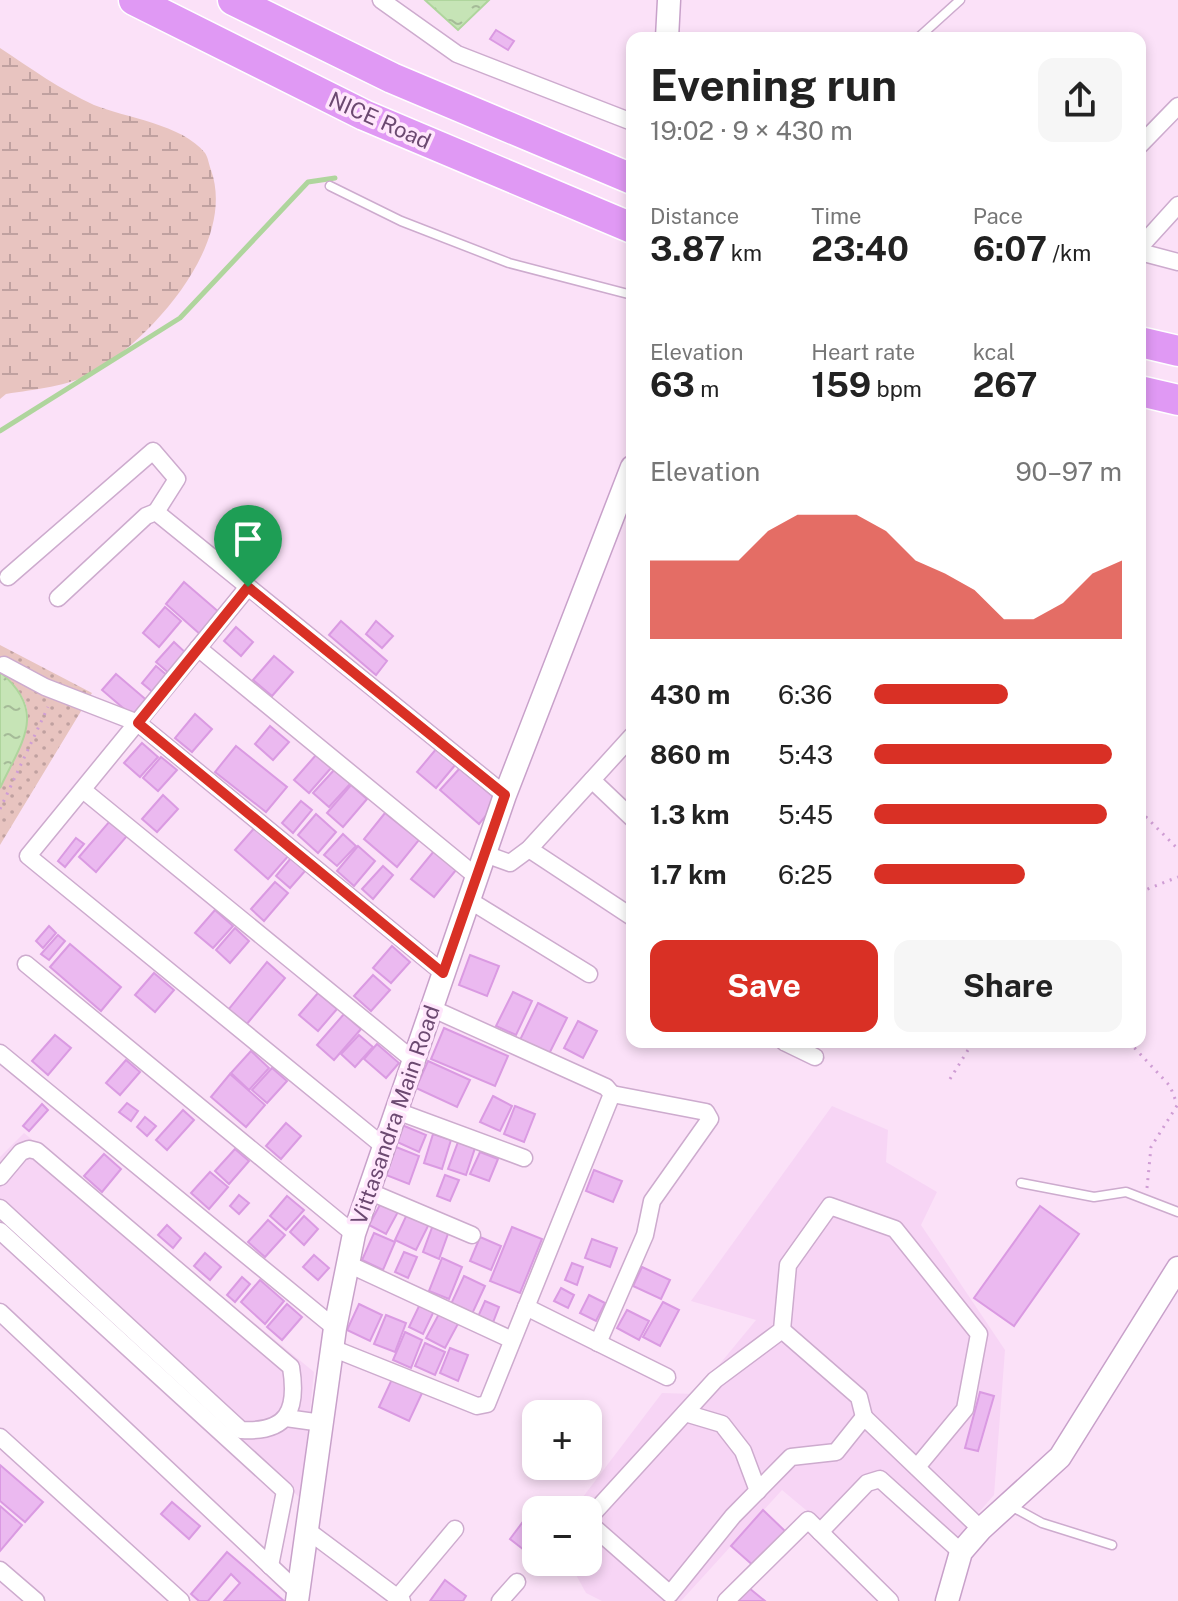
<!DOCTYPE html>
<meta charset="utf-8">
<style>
body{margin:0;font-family:"Public Sans",sans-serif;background:#f6f6f6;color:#222;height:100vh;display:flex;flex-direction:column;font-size:30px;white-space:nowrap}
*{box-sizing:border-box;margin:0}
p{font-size:26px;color:#767676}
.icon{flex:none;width:44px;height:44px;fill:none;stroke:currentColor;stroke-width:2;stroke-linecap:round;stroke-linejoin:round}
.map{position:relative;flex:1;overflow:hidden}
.side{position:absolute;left:626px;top:32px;width:520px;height:1016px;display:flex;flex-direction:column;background:#fff;border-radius:16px;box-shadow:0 4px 12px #0003}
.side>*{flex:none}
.fabs{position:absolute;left:522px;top:1400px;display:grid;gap:16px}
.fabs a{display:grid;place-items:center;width:80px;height:80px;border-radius:16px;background:#fff;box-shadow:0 4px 12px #0003;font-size:40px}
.pin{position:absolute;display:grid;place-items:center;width:68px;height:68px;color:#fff;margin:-82px -34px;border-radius:50% 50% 50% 0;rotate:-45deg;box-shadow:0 0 8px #0007}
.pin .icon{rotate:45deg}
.round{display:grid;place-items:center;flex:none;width:84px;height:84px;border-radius:16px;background:#f6f6f6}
.summary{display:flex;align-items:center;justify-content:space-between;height:136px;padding:0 24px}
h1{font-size:44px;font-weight:700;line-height:60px}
.metrics{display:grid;grid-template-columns:repeat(3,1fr);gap:12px;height:136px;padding:8px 24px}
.metrics div{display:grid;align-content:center}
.metrics b{font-size:34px;font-weight:700}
.metrics small{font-size:22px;font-weight:400}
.metrics p{font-size:22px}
.chart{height:224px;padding:16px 24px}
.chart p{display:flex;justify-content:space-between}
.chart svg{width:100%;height:144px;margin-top:8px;fill:#d93025;opacity:.7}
.action{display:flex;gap:16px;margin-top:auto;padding:16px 24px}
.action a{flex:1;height:92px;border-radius:16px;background:#d93025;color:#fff;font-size:32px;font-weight:700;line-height:92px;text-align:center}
.action a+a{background:#f6f6f6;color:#222}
ul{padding:0 24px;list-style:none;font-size:26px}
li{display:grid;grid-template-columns:128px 96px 1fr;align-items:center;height:60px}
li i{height:20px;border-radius:10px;background:#d93025}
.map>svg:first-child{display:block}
.residential{fill:#f7d5f5}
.wetland{fill:url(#wetland-marsh)}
.park{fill:url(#park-dots)}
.water{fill:url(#water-ripples);stroke:#afd59d;stroke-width:2}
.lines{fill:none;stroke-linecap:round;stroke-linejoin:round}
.stream{stroke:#afd59d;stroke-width:5}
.building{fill:#ebb9f0;stroke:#da9ae2;stroke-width:2}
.lane-casing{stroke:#cdabce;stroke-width:11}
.street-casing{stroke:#cdabce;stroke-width:19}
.secondary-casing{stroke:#c8a1ca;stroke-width:25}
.highway-casing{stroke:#fff;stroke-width:33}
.path{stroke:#cf9dd4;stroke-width:3;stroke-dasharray:2 6;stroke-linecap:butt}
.lane{stroke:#fff;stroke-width:8}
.street{stroke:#fff;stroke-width:16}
.secondary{stroke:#fff;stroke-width:22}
.highway{stroke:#e099f4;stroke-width:30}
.route-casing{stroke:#fff;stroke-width:16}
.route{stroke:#d93025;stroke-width:10}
.labels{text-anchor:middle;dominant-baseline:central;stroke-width:7;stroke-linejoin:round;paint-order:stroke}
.street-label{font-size:22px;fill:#6c4971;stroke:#ffe6fc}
</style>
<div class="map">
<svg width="1178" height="1601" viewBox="0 0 1178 1601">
<defs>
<pattern id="wetland-marsh" width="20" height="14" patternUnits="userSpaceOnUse" patternTransform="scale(2)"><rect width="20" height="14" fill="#e8c4c0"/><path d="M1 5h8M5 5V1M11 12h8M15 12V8" fill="none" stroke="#c0a1a0"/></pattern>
<pattern id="park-dots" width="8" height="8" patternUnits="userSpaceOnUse" patternTransform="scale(2)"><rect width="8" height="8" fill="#e8c4c0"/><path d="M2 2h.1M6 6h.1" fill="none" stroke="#c0a1a0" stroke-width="1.8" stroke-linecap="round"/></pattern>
<pattern id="water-ripples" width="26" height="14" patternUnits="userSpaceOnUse" patternTransform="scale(2)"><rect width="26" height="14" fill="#c6e4b6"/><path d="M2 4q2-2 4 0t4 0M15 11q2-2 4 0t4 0" fill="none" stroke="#a5bb98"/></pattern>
</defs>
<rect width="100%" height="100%" fill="#fbe1f8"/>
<g class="residential">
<path d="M832 1106 888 1130 886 1162 937 1192 921 1225 1005 1350 994 1495 952 1543 878 1474 825 1526 782 1490 681 1601H602L586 1593 569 1562H588V1510H573L662 1393 695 1394 756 1320 691 1301Z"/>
<path d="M24 1133 314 1372 301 1499 0 1218V1157Z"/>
</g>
<path class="wetland" d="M0 48C30 68 61 90 94 105 126 118 182 124 205 153 208 157 209 165 211 170 237 243 153 337 94 372 67 387 36 389 6 394L0 399Z"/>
<path class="park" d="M0 645 92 693 0 845C0 827 0 805 0 788 10 739 57 720 0 672Z"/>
<g class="water">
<path d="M425 0H489L458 30Z"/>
<path d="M0 672C48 712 22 741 0 788Z"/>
</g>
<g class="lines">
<path class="stream" d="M0 431 180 318 308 182 335 178"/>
</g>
<g class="building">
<path d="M496 30 514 41 508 50 490 39Z"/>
<path d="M184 582 220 613 201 635 166 604Z"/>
<path d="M165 607 181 621 159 647 143 633Z"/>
<path d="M341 621 387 661 376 675 329 635Z"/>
<path d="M376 621 393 636 382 648 366 634Z"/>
<path d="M236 627 253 642 241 656 224 641Z"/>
<path d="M174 642 188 655 171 675 156 662Z"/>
<path d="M274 656 293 672 272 696 253 680Z"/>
<path d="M156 666 169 677 155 694 142 683Z"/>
<path d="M116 674 150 703 136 719 102 690Z"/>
<path d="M195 714 212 729 192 752 175 738Z"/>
<path d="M270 726 289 742 273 760 255 744Z"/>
<path d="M142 743 158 757 140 777 124 763Z"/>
<path d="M236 746 287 787 266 812 215 772Z"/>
<path d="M437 748 456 764 436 788 417 772Z"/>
<path d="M316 755 331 768 309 793 294 780Z"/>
<path d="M161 757 177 770 158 791 143 778Z"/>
<path d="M460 768 498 801 479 824 440 790Z"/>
<path d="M335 769 351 783 329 807 313 793Z"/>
<path d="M351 785 367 799 343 827 327 813Z"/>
<path d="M163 795 178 809 157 832 142 819Z"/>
<path d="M301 801 312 810 293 833 282 823Z"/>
<path d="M385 813 419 840 397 867 364 839Z"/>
<path d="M316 814 336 832 318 853 298 835Z"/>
<path d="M109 822 127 836 96 872 79 857Z"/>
<path d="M257 825 290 854 268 879 235 850Z"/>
<path d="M343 834 356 846 337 866 324 855Z"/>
<path d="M76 838 84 844 65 867 58 861Z"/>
<path d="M358 846 375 861 354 886 337 871Z"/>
<path d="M434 851 456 870 434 897 411 879Z"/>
<path d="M291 858 305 871 290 888 276 876Z"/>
<path d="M383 866 393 875 373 899 362 889Z"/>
<path d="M275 882 288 893 264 921 251 909Z"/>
<path d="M215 910 233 926 213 948 195 933Z"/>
<path d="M49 926 56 933 43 948 36 941Z"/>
<path d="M235 928 249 941 230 963 216 950Z"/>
<path d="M58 935 65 941 49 960 41 954Z"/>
<path d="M70 944 121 987 101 1011 50 967Z"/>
<path d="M392 946 410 962 391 983 373 968Z"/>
<path d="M470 955 499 966 487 996 459 985Z"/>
<path d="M267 962 285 978 246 1025 228 1010Z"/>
<path d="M154 973 174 990 155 1012 135 995Z"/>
<path d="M373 975 390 990 371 1011 354 996Z"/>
<path d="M513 992 532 1001 516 1035 496 1026Z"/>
<path d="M318 993 337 1009 318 1031 299 1015Z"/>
<path d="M538 1003 567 1018 548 1056 519 1042Z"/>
<path d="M344 1014 361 1029 334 1060 317 1045Z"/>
<path d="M578 1021 597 1031 583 1058 564 1048Z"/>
<path d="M444 1028 508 1056 495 1086 431 1059Z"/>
<path d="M55 1035 71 1048 48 1075 32 1061Z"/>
<path d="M359 1035 373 1047 355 1067 341 1054Z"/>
<path d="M377 1044 399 1063 386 1078 364 1059Z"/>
<path d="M251 1051 269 1068 249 1090 231 1073Z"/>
<path d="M126 1060 140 1072 120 1095 106 1083Z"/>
<path d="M428 1061 470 1080 457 1107 416 1088Z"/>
<path d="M272 1068 287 1081 267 1103 252 1090Z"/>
<path d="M230 1074 265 1105 246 1127 211 1097Z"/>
<path d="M493 1096 512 1106 500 1131 480 1122Z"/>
<path d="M127 1103 138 1111 131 1121 119 1112Z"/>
<path d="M42 1104 48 1110 29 1131 23 1126Z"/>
<path d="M515 1106 535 1114 524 1142 504 1134Z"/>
<path d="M183 1110 194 1120 167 1150 156 1140Z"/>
<path d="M145 1117 156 1126 147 1136 137 1127Z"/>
<path d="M286 1123 301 1136 281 1159 266 1146Z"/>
<path d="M402 1125 426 1135 419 1152 395 1141Z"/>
<path d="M433 1134 451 1140 442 1169 424 1163Z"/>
<path d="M458 1142 475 1148 466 1175 448 1169Z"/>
<path d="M396 1147 419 1156 409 1184 386 1175Z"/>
<path d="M235 1149 249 1161 229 1184 215 1171Z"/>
<path d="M480 1152 498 1159 489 1181 470 1174Z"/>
<path d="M104 1154 121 1169 102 1192 84 1176Z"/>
<path d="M594 1170 622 1181 613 1202 586 1191Z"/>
<path d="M210 1172 228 1187 209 1209 191 1193Z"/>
<path d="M445 1175 459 1180 450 1201 437 1196Z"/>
<path d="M239 1195 249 1203 239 1214 230 1206Z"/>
<path d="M287 1196 304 1210 286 1230 270 1216Z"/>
<path d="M382 1201 399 1210 386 1234 369 1225Z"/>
<path d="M1040 1206 1079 1234 1014 1326 974 1298Z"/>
<path d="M408 1212 430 1222 416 1250 395 1240Z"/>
<path d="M304 1216 318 1229 304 1245 290 1232Z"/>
<path d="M268 1220 285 1235 265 1257 248 1242Z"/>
<path d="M167 1225 181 1238 173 1248 158 1235Z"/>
<path d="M433 1225 449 1231 439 1259 423 1252Z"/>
<path d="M512 1227 542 1239 520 1293 490 1281Z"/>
<path d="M374 1233 395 1242 383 1270 362 1260Z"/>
<path d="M480 1237 501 1246 491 1270 470 1261Z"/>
<path d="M592 1239 617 1248 610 1267 585 1258Z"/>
<path d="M404 1252 417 1257 408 1278 395 1272Z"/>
<path d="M205 1253 221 1267 210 1280 194 1266Z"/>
<path d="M314 1255 329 1268 318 1280 303 1267Z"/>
<path d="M442 1258 462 1267 449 1299 429 1291Z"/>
<path d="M572 1263 583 1267 577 1285 565 1280Z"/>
<path d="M642 1267 670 1280 661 1299 633 1286Z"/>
<path d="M464 1276 485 1286 472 1314 451 1304Z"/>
<path d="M242 1277 250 1284 235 1302 227 1295Z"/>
<path d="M260 1280 284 1301 265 1324 241 1302Z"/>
<path d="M561 1288 574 1295 568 1308 554 1301Z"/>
<path d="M589 1295 605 1303 596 1321 580 1313Z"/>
<path d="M485 1301 499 1307 492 1325 477 1319Z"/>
<path d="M663 1302 679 1310 660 1346 643 1337Z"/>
<path d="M287 1304 302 1317 282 1340 267 1327Z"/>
<path d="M359 1304 382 1315 370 1341 347 1330Z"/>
<path d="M420 1304 434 1311 423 1334 409 1327Z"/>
<path d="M627 1310 649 1321 639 1340 617 1328Z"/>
<path d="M440 1312 459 1322 445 1348 426 1338Z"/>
<path d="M386 1315 406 1323 395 1352 374 1344Z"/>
<path d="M405 1332 422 1340 411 1368 393 1360Z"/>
<path d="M425 1343 445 1352 435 1375 415 1366Z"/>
<path d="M450 1348 468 1355 458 1381 440 1373Z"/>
<path d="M393 1377 423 1391 409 1421 379 1407Z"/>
<path d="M980 1392 994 1396 978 1451 965 1448Z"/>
<path d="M0 1465 43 1502 25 1522 0 1501Z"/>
<path d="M172 1502 200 1526 189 1539 161 1514Z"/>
<path d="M0 1506 22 1525 0 1551Z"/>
<path d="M763 1510 786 1532 755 1567 731 1546Z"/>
<path d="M522 1523 536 1534 533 1557 510 1539Z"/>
<path d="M227 1552 284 1601H224L240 1583 231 1574 208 1601H199L191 1594Z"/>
<path d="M445 1580 466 1596 463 1601H430Z"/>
<path d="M749 1588 765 1601H738Z"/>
</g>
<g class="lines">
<g class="lane-casing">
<g id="lane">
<path d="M918 38 960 0"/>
<path d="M330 186 401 221 509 263 632 295"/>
<path d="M1021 1183 1094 1197 1126 1192 1178 1212"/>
<path d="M1009 1505 1042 1523 1112 1545"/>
</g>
</g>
<g class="street-casing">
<g id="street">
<path d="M381 0 457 54 632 122"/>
<path d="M1140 145 1178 106"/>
<path d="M1140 247 1178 205"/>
<path d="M1140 252 1178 262"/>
<path d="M8 577 153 451 177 479 156 512"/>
<path d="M248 587 28 856 382 1145"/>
<path d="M58 598 146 516 156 512 505 795"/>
<path d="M198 648 477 877"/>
<path d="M4 665 45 687 138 723 443 973"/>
<path d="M592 780 632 818"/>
<path d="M83 790 412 1059"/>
<path d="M529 849 632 917"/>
<path d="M485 854 510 863 529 849 632 736"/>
<path d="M469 900 589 974"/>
<path d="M26 964 354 1234"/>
<path d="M784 1042 815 1057"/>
<path d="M0 1053 335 1328"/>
<path d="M394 1110 524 1158"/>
<path d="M0 1177 21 1152 29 1149 37 1151 291 1367C298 1410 288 1433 241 1430L0 1208"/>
<path d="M368 1191 472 1235"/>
<path d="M0 1231 285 1491 270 1566"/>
<path d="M348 1264 512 1340"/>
<path d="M526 1307 667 1377"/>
<path d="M0 1312 298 1592"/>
<path d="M782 1330 859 1397 864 1417"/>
<path d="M598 1343 645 1235 652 1201 710 1119 706 1112 612 1094"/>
<path d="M332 1348 477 1406 487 1404 612 1094 606 1087 431 1008"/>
<path d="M685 1413 722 1424 743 1451 758 1491"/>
<path d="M286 1418 322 1423"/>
<path d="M0 1437 181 1601"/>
<path d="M588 1519 715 1380 782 1330 788 1265 830 1206 895 1229 979 1334 965 1409 917 1467"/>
<path d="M588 1522 670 1594 733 1516 791 1457 836 1452 864 1417 981 1529"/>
<path d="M307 1530 402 1601"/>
<path d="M820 1532 867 1483 880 1479 961 1552"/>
<path d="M0 1570 36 1601"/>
<path d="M398 1597 455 1529"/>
<path d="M500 1601 517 1582"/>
<path d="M726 1601 808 1520 890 1601"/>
</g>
</g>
<g class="secondary-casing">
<g id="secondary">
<path d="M667 38 669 0"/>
<path d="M297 1601 335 1328 354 1234 505 795 632 467"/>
<path d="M947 1601 961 1552 981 1529 1060 1457 1178 1268"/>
</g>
</g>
<g class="highway-casing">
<g id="highway">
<path d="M134 0 364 115 632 228"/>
<path d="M233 0 392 78 632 179"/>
<path d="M1140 342 1178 351"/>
<path d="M1140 391 1178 400"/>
</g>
</g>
<g class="path">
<path d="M0 809 48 707"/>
<path d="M1140 811 1178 849"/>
<path d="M1140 892 1178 877"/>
<path d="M1129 1042 1170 1086 1177 1104"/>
<path d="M950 1079 973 1042"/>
<path d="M1147 1188 1151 1147 1178 1104"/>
</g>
<use href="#lane" class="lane"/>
<use href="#street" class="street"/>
<use href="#secondary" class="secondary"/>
<use href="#highway" class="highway"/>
</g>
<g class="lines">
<g class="route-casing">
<path id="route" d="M248 587 505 795 443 973 138 723Z"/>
</g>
<use href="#route" class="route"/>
</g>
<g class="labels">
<g class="street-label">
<text transform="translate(380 120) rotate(24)">NICE Road</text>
<text transform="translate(395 1115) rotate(-71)">Vittasandra Main Road</text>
</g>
</g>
</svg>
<div class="fabs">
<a>+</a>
<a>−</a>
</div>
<div class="pin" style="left:248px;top:587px;background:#1e9e55"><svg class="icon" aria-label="arrive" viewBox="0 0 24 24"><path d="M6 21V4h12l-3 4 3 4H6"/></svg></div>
<section class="side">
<div class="summary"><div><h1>Evening run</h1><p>19:02 · 9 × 430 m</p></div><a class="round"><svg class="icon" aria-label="share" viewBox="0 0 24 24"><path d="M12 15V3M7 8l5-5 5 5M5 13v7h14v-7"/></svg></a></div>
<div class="metrics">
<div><p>Distance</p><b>3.87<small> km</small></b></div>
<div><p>Time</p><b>23:40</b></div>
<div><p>Pace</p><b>6:07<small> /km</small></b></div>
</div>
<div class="metrics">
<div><p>Elevation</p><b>63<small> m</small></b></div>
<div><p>Heart rate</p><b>159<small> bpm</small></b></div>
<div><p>kcal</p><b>267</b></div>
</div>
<div class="chart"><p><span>Elevation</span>90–97 m</p>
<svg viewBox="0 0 160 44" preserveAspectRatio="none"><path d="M0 44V20L10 20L20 20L30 20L40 11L50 6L60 6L70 6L80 11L90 20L100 24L110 29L120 38L130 38L140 33L150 24L160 20V44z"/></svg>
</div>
<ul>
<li><b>430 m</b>6:36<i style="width:54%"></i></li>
<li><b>860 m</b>5:43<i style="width:96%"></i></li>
<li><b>1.3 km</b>5:45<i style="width:94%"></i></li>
<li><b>1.7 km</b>6:25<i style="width:61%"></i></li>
</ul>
<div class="action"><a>Save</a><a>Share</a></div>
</section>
</div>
